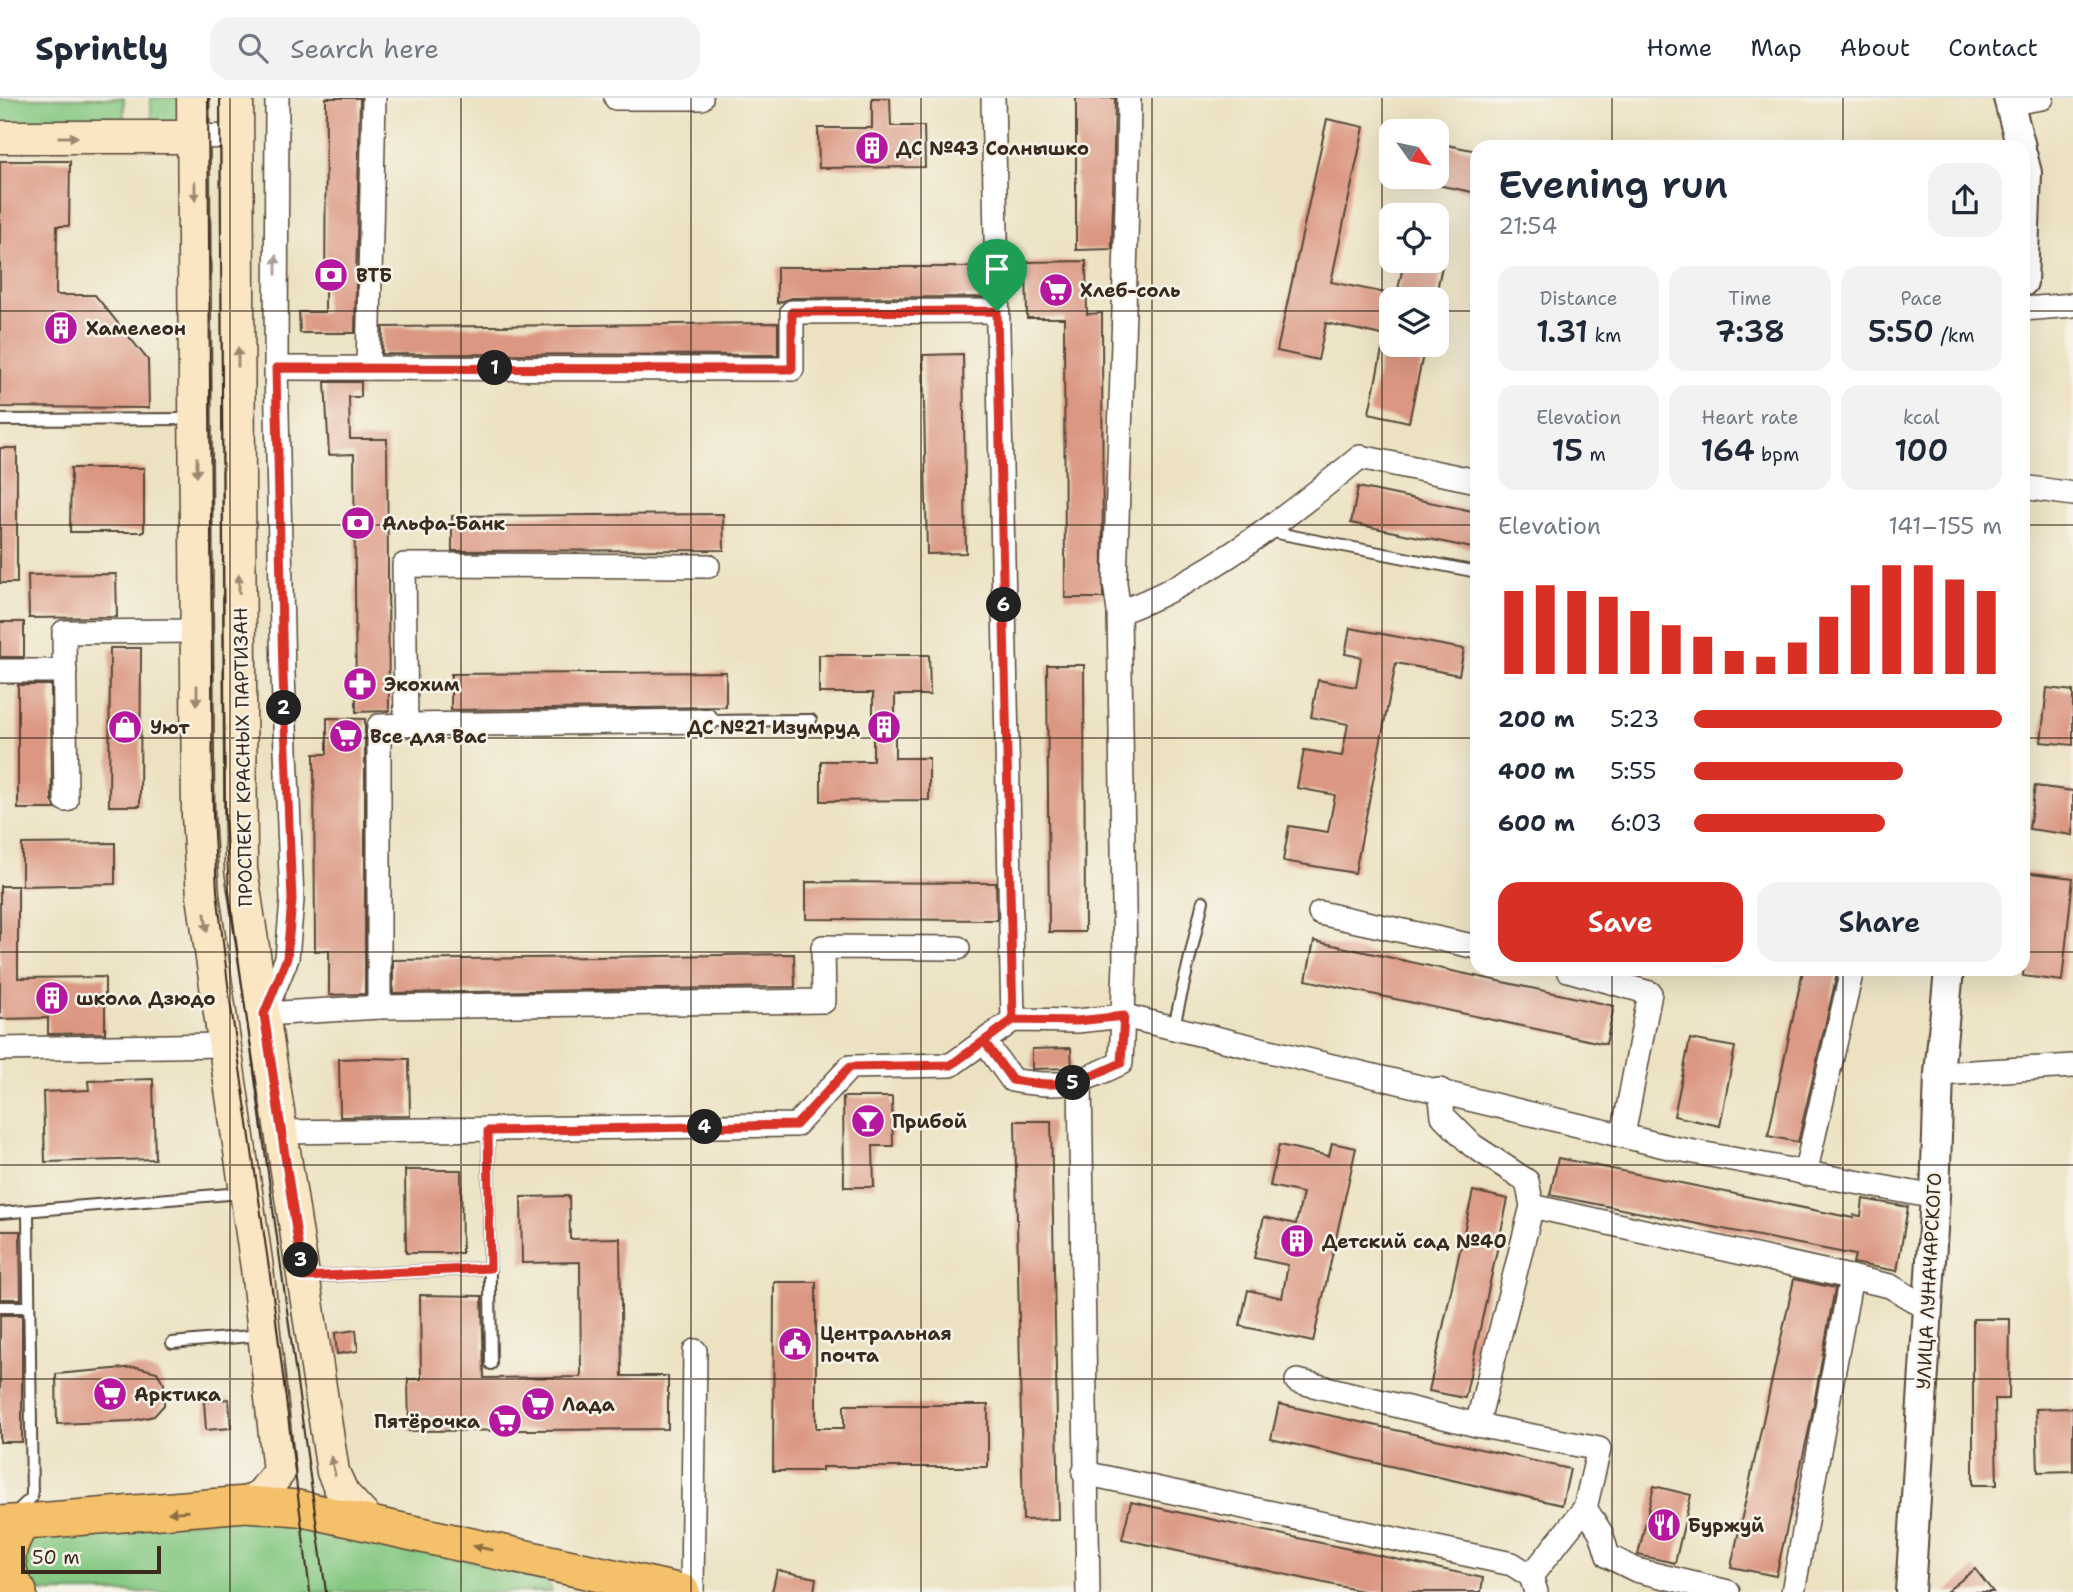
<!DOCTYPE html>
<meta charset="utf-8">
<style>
body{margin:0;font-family:"Shantell Sans",sans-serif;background:#f2f2f3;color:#1f2937;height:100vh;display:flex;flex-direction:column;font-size:26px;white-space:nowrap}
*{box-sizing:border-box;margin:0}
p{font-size:23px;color:#747a83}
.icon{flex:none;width:38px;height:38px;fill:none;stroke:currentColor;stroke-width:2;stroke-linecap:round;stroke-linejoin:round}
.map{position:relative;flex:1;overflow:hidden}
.sheet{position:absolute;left:1470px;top:42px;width:560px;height:836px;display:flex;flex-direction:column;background:#fff;border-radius:21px;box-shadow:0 7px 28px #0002}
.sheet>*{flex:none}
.needle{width:46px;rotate:123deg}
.controls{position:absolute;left:1379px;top:21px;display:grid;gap:14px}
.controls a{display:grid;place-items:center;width:70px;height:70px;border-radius:14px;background:#fff;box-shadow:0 7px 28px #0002;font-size:35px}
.scale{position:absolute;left:21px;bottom:18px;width:140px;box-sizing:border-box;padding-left:7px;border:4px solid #3b2a1e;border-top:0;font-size:19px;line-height:24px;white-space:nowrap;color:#3b2a1e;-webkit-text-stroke:5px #f7f3e8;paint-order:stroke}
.pin{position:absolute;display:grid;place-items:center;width:60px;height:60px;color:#fff;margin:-72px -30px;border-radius:50% 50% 50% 0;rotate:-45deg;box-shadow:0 0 7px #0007}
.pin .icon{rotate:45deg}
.km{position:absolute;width:35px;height:35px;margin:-18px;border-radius:50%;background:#222;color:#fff;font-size:19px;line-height:35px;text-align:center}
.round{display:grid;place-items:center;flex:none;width:74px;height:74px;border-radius:21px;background:#f2f2f3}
.summary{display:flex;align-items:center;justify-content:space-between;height:119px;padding:0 28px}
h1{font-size:38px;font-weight:600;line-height:52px}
.metrics{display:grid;grid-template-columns:repeat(3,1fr);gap:10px;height:119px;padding:7px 28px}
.metrics div{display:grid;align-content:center;border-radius:18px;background:#f2f2f3;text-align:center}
.metrics b{font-size:30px;font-weight:600}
.metrics small{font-size:19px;font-weight:400}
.metrics p{font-size:19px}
.chart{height:196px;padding:14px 28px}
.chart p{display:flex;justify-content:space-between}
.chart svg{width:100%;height:126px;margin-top:7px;stroke:#d93025;stroke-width:6}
.primary-button{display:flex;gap:14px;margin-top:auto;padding:14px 28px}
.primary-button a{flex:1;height:80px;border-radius:21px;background:#d93025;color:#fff;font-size:28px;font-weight:600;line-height:80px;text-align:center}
.primary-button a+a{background:#f2f2f3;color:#1f2937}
ul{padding:0 28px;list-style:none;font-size:23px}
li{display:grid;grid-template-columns:112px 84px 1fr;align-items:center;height:52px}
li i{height:18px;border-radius:9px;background:#d93025}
header{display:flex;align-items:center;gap:42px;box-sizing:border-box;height:98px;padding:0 35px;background:#fff;border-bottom:2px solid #e0e1e3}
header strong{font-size:33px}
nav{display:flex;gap:38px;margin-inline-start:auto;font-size:24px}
.search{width:490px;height:63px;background:#f2f2f3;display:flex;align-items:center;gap:18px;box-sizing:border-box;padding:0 24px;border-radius:21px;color:#747a83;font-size:26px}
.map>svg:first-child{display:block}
.green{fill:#84c882;stroke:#607950;stroke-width:2}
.building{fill:#db9782}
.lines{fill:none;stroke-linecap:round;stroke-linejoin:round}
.service-casing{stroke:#564637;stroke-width:14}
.minor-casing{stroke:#564637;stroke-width:26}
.tertiary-casing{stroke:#564637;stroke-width:32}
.secondary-casing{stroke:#564637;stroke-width:35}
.primary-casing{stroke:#564637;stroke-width:38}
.service{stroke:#fff;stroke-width:10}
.minor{stroke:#fff;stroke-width:23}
.tertiary{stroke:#fff;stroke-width:28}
.secondary{stroke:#fbe6c3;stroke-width:32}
.primary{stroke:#f4c16a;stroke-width:35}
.tram{stroke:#3b2a1e;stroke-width:2}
.oneway{fill:#9b8870}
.oneway2{fill:#a79f9a}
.oneway3{fill:#8e6e40}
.route-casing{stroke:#fff;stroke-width:14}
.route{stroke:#d93025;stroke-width:9}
.grid{fill:none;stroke:#3b2a1e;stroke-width:2;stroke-opacity:0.55}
.labels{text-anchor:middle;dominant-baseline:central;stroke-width:5;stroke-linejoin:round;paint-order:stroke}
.poi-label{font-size:19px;font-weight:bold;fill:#3b2a1e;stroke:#f7f3e8;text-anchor:start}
.street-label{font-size:19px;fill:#3b2a1e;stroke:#f7f3e8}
</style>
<header>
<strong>Sprintly</strong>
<div class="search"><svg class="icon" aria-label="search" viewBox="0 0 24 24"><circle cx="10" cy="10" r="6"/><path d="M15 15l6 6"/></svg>Search here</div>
<nav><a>Home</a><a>Map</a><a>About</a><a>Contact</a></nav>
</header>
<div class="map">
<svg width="2073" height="1494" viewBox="0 0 2073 1494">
<rect width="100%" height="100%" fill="#f7f3e8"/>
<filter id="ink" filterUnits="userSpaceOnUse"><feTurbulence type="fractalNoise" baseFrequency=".0143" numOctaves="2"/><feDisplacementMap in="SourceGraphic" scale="14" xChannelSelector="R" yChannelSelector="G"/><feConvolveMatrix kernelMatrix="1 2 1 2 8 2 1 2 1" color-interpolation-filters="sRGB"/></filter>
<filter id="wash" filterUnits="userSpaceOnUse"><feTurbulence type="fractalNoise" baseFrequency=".00686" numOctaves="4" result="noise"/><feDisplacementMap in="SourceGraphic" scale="28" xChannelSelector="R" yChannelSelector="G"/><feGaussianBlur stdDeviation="1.57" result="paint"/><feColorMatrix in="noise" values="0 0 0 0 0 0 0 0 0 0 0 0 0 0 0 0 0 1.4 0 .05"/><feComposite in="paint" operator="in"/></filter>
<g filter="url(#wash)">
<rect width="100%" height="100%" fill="#ece2c2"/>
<g class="green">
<path d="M0 0H124V28L0 27Z"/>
<path d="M151 0H184L178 23 151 24Z"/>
<path d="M254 1418 546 1478 552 1494H48L30 1490 17 1442Z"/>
</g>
<g id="blocks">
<g class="building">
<path d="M326 0H360L355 235H300L299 214H325Z"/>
<path d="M872 0H890L891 28H924L925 69 819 70 818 30H872Z"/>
<path d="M1076 0H1115L1112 151 1076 152Z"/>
<path d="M1327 21 1364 29 1331 184 1391 196V239L1326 225 1318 262 1277 253Z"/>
<path d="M1437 45 1477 53V95L1437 87Z"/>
<path d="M0 63H70L69 128H57L56 197H95L148 262 149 310 0 309Z"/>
<path d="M1086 163 1087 216 1102 215 1103 500H1065L1064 220H1027L1026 164Z"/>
<path d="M1404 163 1442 168 1435 201H1396Z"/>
<path d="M777 169H983V199L792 200 777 205Z"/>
<path d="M778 225V257L382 256 383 229Z"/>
<path d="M1383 247H1425L1409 324 1369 315Z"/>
<path d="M963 256 966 455 927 456 923 257Z"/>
<path d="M325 284H361V299H349L350 341H387L389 613 356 614 354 356 329 357Z"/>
<rect x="0" y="350" width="17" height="135"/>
<path d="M71 370H144V434H70Z"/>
<path d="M1358 389 1477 414V451L1351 425Z"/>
<path d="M723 416 724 452 452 453V418Z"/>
<path d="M116 476 117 519 29 520 28 477Z"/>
<rect x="0" y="524" width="24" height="35"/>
<path d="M1350 530 1464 551 1459 577 1396 565 1355 775 1283 763 1289 728 1328 734 1335 697 1297 690 1304 652 1342 658 1348 626 1311 619 1318 582 1356 589 1361 559 1345 556Z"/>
<path d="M110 550H141L140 708H109Z"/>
<path d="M819 557H929L930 597H895V660H929V702L821 703V663H873V595H819Z"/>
<path d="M1047 567H1084L1085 834H1049Z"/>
<path d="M726 574V609L451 612V576Z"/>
<path d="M18 587H51L52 702 56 711H18Z"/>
<path d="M2047 590 2073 593V647L2041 644Z"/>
<path d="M327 620 365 621V896L329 897V852L315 853 314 656H327Z"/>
<path d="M2035 688 2073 693V737L2029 731Z"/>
<path d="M115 745V786L22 788V746Z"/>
<path d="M2023 774 2073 780 2062 883 2023 878 2026 826H2023Z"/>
<path d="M806 784 996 785 997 822 806 821Z"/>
<path d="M0 788H18V880L105 879V935L48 936V920L0 921Z"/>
<path d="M1314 843 1614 908 1606 946 1306 882Z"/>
<path d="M794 856 795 889 393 895V862Z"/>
<path d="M1803 872H1838L1798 1044 1768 1038Z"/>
<path d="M1690 941 1735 949 1720 1028 1674 1018Z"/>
<path d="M1071 950 1072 970 1032 971V951Z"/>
<path d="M367 960 409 961 410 1018 340 1019 339 961Z"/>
<path d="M153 981 155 1061 45 1064 43 994 89 992 88 983Z"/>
<path d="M843 999H892L893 1048H873L874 1089H844Z"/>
<path d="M1015 1023H1051L1059 1421 1023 1422Z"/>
<path d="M1332 1045 1356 1050 1313 1244 1240 1228 1248 1192 1282 1200 1288 1167 1254 1160 1264 1119 1296 1126 1303 1095 1270 1088 1279 1047 1329 1058Z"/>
<path d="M1558 1060 1853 1120 1854 1117 1861 1118 1863 1101 1908 1109 1897 1173 1853 1165 1855 1157 1550 1097Z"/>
<path d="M405 1072H461L462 1155H406Z"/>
<path d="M1473 1093 1508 1101 1465 1300 1429 1293Z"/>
<path d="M569 1098 570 1141 620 1140 622 1278H668V1331L409 1333 408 1281H421L420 1197 482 1198 484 1280 581 1279 580 1164 522 1165 521 1099Z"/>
<path d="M0 1133H20L21 1201H0Z"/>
<path d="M1794 1181 1835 1190 1810 1327 1776 1478 1731 1469Z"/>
<path d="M774 1184H816V1330H844V1307H988V1369H822V1373H773Z"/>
<rect x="0" y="1217" width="22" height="127"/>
<path d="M1973 1221H2010L2009 1301H1995L1997 1387H1973Z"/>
<path d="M356 1232 358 1253 337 1256 335 1235Z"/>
<path d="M137 1269 157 1274 164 1286V1307L154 1318 131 1323 57 1326 56 1276Z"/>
<path d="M229 1301 231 1330 206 1332 204 1303Z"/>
<path d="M1279 1306 1570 1371 1562 1407 1271 1341Z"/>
<path d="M2073 1310V1373L2038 1374 2036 1311Z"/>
<path d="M1654 1388 1691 1397 1675 1465 1638 1457Z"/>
<path d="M1131 1404 1483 1480 1481 1494H1366L1122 1441Z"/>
<path d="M1975 1471 1993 1494H1946Z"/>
<path d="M777 1472 816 1480 814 1494H772Z"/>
</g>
</g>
</g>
<g filter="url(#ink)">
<use href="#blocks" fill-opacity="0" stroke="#564637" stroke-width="2"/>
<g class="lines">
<g class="service-casing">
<g id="service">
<path d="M0 322 193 321"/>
<path d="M1267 433 1477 474"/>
<path d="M707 623 811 622"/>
<path d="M1174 928 1203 803"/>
<path d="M488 1033 491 1266"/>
<path d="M0 1115 241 1095"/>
<path d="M306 1179 490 1170"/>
<path d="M0 1209H29"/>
<path d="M172 1245 261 1237"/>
<path d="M14 1416 32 1399 28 1115"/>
</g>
</g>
<g class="minor-casing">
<g id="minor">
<path d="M616 0H701"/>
<path d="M993 0 1013 922"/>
<path d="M2010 5 2042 0"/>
<path d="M194 39 238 38"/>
<path d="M2023 211 2073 207"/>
<path d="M276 270 792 271V214L997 213"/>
<path d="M368 270 374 0"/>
<path d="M2023 389 2073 396"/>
<path d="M1119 514C1202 486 1292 415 1360 359L1477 383"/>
<path d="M0 573H65"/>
<path d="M707 623 406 627 404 467 708 468"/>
<path d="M66 702 64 534 197 533"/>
<path d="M1320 815 1477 849"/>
<path d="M1568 872 1650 895 1623 1037"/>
<path d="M379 909 824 903 823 849 958 850"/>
<path d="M264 916 287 860 292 802 283 577 276 270 277 0"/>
<path d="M264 916 379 909V628L406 627"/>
<path d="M984 943 1012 982C1061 991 1077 986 1121 965L1125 865 1119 514 1115 485C1120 323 1127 162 1129 0"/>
<path d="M0 951 223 947"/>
<path d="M1939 976 2073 968"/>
<path d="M1080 984 1088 1494"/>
<path d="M1440 992 1443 1018 1472 1047 1527 1083 1532 1108 1477 1327 1599 1351 1585 1410 1531 1478"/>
<path d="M282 1034 796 1027 850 969 951 967 1013 922 1077 923 1124 918 1673 1050 1935 1099"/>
<path d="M1805 1076 1852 872"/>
<path d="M1532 1108 1890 1188 1927 1210"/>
<path d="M1297 1283 1477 1327"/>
<path d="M1084 1375 1512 1466 1531 1478 1536 1494"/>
<path d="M1585 1410 1601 1435 1608 1458 1636 1472 1728 1494"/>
<path d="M692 1494 695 1253"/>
<path d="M1793 1494 1851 1179"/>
</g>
</g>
<g class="tertiary-casing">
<g id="tertiary">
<path d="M2008 0 2021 49"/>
<path d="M2023 59 2027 75 2023 184"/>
<path d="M1910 1494 1935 1099 1939 976 1949 872"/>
</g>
</g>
<g class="secondary-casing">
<g id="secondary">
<path d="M193 0 198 718 203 798 257 1170 279 1374 262 1396 246 1406"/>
<path d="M237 0 241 771 333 1374 343 1396 369 1424"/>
<path d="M0 39H194"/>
</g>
</g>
<g class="primary-casing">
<g id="primary">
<path d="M0 1426 246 1406 298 1410 682 1494"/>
<path d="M19 1494C2 1470 6 1448 22 1425"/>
</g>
</g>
<use href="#service" class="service"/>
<use href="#minor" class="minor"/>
<use href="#tertiary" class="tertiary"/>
<use href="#secondary" class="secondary"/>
<use href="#primary" class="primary"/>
<g class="tram">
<path d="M208 0 213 718 217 793 229 895 273 1198 310 1494"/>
<path d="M220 0 225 718 229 793 326 1494"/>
</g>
</g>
<defs><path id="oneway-solid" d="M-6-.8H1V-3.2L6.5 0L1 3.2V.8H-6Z" transform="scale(1.75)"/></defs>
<g class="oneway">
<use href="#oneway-solid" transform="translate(68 39)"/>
<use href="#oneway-solid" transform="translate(195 93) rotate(89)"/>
<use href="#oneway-solid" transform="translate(238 259) rotate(-90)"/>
<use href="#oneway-solid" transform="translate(197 369) rotate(90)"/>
<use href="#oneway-solid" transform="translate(239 486) rotate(-90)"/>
<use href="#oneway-solid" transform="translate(197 597) rotate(90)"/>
<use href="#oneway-solid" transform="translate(206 824) rotate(83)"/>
<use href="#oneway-solid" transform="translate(333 1368) rotate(-103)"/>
</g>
<use class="oneway2" href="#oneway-solid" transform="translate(276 167) rotate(-90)"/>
<g class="oneway3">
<use href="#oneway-solid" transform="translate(178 1414) rotate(176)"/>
<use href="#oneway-solid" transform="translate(483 1450) rotate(-167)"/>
</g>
</g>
<g class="lines" filter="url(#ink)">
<g class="route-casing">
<path id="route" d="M997 213 792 214V271L276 270 283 577 292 802 287 860 264 916 303 1179 490 1170 488 1033 796 1027 850 969 951 967 1013 922 1077 923 1124 918 1121 965C1076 986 1063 991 1012 982L984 943 1013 922 997 213"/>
</g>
<use href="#route" class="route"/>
</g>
<path class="grid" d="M230 0V1494M461 0V1494M691 0V1494M921 0V1494M1152 0V1494M1382 0V1494M1612 0V49M1843 0V49M0 213H1391M1437 213H1477M2023 213H2073M0 427H1477M2023 427H2073M0 640H1477M2023 640H2073M0 854H1477M2023 854H2073M1612 872V1494M1843 872V1494M0 1067H2073M0 1281H2073"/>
<defs>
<g id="building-disc" transform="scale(1.75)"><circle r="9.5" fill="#b5179e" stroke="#f7f3e8"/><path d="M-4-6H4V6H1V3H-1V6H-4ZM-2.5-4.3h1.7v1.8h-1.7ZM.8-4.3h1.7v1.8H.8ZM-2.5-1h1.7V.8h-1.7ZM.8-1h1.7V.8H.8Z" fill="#fff"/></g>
<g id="bank-disc" transform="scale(1.75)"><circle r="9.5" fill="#b5179e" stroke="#f7f3e8"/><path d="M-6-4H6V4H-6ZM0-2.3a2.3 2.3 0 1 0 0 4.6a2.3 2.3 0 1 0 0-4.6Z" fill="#fff"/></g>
<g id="supermarket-disc" transform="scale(1.75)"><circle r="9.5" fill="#b5179e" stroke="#f7f3e8"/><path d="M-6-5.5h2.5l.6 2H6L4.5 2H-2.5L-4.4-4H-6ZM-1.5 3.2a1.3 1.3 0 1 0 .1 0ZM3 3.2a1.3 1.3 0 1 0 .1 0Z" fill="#fff"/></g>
<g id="pharmacy-disc" transform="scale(1.75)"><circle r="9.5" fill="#b5179e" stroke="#f7f3e8"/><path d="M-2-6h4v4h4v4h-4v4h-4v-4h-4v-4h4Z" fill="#fff"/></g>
<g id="shop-disc" transform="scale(1.75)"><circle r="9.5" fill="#b5179e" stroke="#f7f3e8"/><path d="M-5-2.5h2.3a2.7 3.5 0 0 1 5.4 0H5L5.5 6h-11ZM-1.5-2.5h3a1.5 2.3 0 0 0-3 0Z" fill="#fff"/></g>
<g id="bar-disc" transform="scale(1.75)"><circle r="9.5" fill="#b5179e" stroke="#f7f3e8"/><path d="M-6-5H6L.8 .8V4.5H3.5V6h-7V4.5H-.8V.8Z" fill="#fff"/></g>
<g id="civic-disc" transform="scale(1.75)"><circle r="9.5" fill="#b5179e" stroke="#f7f3e8"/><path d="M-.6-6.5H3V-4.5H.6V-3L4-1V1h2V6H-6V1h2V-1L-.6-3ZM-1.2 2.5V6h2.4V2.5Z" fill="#fff"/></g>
<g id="restaurant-disc" transform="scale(1.75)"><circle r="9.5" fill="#b5179e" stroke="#f7f3e8"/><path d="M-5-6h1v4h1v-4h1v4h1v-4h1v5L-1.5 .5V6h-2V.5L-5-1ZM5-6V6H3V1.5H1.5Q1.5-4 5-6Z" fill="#fff"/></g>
</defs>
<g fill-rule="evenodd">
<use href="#building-disc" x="872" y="50"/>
<use href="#bank-disc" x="331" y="177"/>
<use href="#supermarket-disc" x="1056" y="192"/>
<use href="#building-disc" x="61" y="230"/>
<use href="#bank-disc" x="358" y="425"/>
<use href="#pharmacy-disc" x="360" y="586"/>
<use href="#shop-disc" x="125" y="629"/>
<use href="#building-disc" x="884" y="629"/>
<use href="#supermarket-disc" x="346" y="638"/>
<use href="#building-disc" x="52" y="900"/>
<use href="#bar-disc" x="868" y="1023"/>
<use href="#building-disc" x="1297" y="1143"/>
<use href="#civic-disc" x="795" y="1246"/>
<use href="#supermarket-disc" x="110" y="1296"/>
<use href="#supermarket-disc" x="538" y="1306"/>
<use href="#supermarket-disc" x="505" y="1323"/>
<use href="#restaurant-disc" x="1664" y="1427"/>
</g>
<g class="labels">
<g class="poi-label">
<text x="896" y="50">ДС №43 Солнышко</text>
<text x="356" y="177">ВТБ</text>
<text x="1080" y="192">Хлеб-соль</text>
<text x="86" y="230">Хамелеон</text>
<text x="382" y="425">Альфа-Банк</text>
<text x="384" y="586">Экохим</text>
<text x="150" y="629">Уют</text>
<text x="860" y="629" text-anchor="end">ДС №21 Изумруд</text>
<text x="370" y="638">Все для Вас</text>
<text x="76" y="900">школа Дзюдо</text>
<text x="892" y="1023">Прибой</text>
<text x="1322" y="1143">Детский сад №40</text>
<text x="820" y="1235">Центральная<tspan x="820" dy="22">почта</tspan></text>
<text x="134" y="1296">Арктика</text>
<text x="562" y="1306">Лада</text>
<text x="480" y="1323" text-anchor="end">Пятёрочка</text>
<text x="1688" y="1427">Буржуй</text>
</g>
<g class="street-label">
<text transform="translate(243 659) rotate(-91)">ПРОСПЕКТ КРАСНЫХ ПАРТИЗАН</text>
<text transform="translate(1929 1183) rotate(-87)">УЛИЦА ЛУНАЧАРСКОГО</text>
</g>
</g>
</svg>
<div class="controls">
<a><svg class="needle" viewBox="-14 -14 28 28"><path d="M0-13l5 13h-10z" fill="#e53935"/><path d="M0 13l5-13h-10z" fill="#747a83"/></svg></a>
<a><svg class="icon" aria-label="locate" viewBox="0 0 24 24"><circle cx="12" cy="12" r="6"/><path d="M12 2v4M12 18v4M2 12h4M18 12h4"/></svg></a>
<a><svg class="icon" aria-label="layers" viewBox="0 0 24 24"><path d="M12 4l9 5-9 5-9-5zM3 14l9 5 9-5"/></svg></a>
</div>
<div class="scale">50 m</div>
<div class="pin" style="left:997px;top:213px;background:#1e9e55"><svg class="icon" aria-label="arrive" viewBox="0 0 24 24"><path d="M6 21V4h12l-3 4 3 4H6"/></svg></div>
<b class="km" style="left:495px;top:270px">1</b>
<b class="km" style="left:284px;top:610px">2</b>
<b class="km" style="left:301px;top:1162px">3</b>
<b class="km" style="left:705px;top:1029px">4</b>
<b class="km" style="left:1073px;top:985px">5</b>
<b class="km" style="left:1004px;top:507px">6</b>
<section class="sheet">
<div class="summary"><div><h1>Evening run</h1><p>21:54</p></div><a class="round"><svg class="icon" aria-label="share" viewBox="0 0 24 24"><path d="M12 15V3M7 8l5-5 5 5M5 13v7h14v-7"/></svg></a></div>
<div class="metrics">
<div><p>Distance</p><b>1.31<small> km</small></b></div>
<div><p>Time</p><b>7:38</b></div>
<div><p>Pace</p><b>5:50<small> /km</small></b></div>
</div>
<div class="metrics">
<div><p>Elevation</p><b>15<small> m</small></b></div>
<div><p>Heart rate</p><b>164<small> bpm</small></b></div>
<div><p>kcal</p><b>100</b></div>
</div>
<div class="chart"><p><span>Elevation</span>141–155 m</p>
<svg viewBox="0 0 160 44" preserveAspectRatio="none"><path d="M5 44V15M15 44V13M25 44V15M35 44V17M45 44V22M55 44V27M65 44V31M75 44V36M85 44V38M95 44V33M105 44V24M115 44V13M125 44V6M135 44V6M145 44V11M155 44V15"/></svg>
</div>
<ul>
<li><b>200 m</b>5:23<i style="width:100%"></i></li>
<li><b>400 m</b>5:55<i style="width:68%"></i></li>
<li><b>600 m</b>6:03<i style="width:62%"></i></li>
</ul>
<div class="primary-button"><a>Save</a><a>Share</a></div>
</section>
</div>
